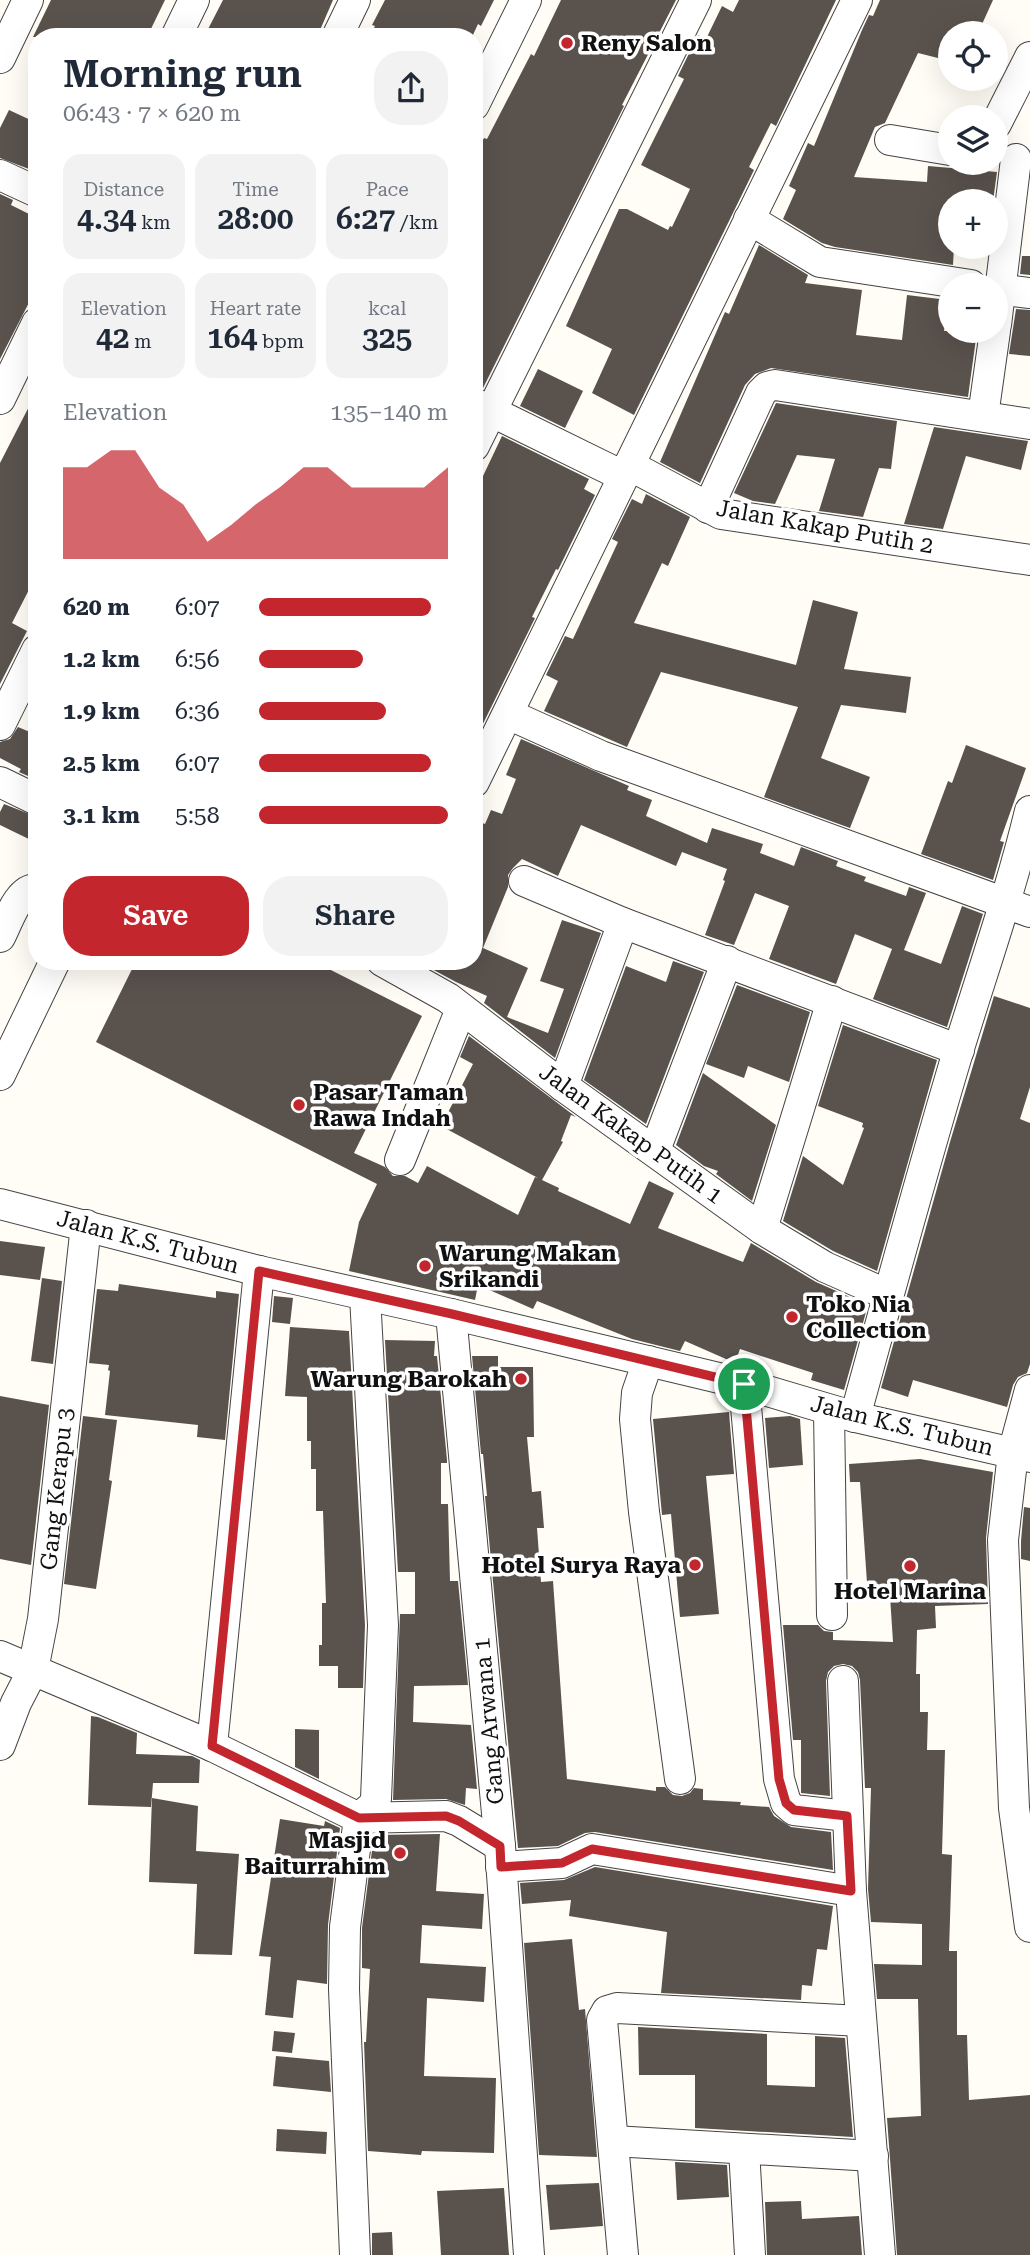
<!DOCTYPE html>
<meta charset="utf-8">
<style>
body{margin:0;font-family:"Roboto Serif",serif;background:#f2f2f3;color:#1f2937;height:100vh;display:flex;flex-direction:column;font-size:26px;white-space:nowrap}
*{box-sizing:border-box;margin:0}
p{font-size:23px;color:#747a83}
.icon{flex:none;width:38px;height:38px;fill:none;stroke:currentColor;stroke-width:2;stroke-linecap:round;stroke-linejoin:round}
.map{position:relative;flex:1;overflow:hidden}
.details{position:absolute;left:28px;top:28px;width:455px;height:942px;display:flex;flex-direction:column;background:#fff;border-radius:28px;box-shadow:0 7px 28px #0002}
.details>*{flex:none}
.buttons{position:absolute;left:938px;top:21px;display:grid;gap:14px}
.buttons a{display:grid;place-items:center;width:70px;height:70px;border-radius:50%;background:#fff;box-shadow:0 7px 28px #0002;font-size:35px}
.pin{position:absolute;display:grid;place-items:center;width:60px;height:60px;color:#fff;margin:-30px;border:4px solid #fff;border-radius:50%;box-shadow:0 2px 7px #0007}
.round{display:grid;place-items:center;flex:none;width:74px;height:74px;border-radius:28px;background:#f2f2f3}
.overview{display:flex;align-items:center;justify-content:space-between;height:119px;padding:0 35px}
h1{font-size:38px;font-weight:600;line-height:52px}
.metrics{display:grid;grid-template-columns:repeat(3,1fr);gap:10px;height:119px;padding:7px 35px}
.metrics div{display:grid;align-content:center;border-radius:18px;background:#f2f2f3;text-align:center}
.metrics b{font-size:30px;font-weight:600}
.metrics small{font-size:19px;font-weight:400}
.metrics p{font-size:19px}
.chart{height:196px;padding:14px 35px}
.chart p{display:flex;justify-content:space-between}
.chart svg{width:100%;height:126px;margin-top:7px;fill:#c4262e;opacity:.7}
.button{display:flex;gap:14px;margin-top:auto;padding:14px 35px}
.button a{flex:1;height:80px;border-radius:28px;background:#c4262e;color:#fff;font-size:28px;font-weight:600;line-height:80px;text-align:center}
.button a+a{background:#f2f2f3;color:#1f2937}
ul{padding:0 35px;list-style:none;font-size:23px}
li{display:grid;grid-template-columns:112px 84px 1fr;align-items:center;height:52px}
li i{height:18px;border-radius:9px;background:#c4262e}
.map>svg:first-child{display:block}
.building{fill:#5a524d}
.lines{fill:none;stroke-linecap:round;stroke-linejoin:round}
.minor-casing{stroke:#444;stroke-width:32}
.minor{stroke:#fff;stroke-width:30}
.route-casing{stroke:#fff;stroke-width:14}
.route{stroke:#c4262e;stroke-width:9}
.poi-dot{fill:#c4262e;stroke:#fff;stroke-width:2.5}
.labels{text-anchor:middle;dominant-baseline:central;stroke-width:7;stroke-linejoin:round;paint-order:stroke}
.poi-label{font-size:23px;font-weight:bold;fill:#111;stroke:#fff;text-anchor:start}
.street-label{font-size:23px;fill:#111;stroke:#fff}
</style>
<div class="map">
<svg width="1030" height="2255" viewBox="0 0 1030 2255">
<rect width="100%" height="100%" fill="#fffdf5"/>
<g class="building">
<path d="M51 0H165L147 37H33Z"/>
<path d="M223 0H333L317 37H204Z"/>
<path d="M385 0H494L481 26 478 24 472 37H370L375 26 372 25Z"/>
<path d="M561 0H676L622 105 624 106 483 388 474 386V305L483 287 474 282V158L484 138 487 139 531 54 534 56Z"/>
<path d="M739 0H836L776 126 771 123 749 167 754 170 634 415 592 393 612 349 566 326 619 209H627L668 230 670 226 672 227 690 189 641 165 684 79 678 76 698 35 706 39 722 6 733 12Z"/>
<path d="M880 0H993L978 33H950V61L918 53 885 123 875 127 854 177 927 182 928 166 997 172 993 201H950V247H954L953 265 835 247 822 243 783 219 796 190 789 186 808 143 814 146 862 30 869 15 873 16Z"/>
<path d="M9 110 37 123V154L29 169 0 158V128Z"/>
<path d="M0 194 13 200 11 205 37 218V287L0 359Z"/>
<path d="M759 245 808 275 805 283 862 290 856 335 902 340 907 295 948 300 944 331H977L968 397 771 368 755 374 745 385 700 483 660 462 725 312 729 314Z"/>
<path d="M1022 256H1030V275L1020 274Z"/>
<path d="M1016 309 1030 310V356L1009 354Z"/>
<path d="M538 369 583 391 565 428 520 406Z"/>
<path d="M37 391V574L12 623 27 631 0 684V463Z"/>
<path d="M776 403 897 421 891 469 879 468 863 517 819 511 835 459 797 455 775 504 753 501 734 493Z"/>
<path d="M934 427 1028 441 1021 470 966 456 943 529 904 524Z"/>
<path d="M502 436 589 479 584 489 595 495 558 570 556 569 532 617 535 618 474 742V495Z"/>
<path d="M646 494 690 517 668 566 662 563 634 623 796 665 813 600 858 612 844 669 911 677 906 713 841 705 821 758 870 777 850 828 764 797 798 707 661 672 627 747 544 711 558 681 546 675 565 636 573 639 618 542 612 539 632 499 642 504Z"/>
<path d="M18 727 37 735V780L19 772 21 769 0 758V742L10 739Z"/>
<path d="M521 739 629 786 627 790 652 800 646 816 707 843 712 828 763 844 760 853 794 866 801 847 838 861 836 866 866 877 864 881 906 896 909 887 926 893 904 950 941 964 962 906 983 914 947 1027 873 999 892 949 855 934 836 984 769 959 789 906 755 893 734 945 705 935 725 881 723 880 727 869 682 852 676 866 581 825 558 876 522 859 513 868 508 875V887L483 948 528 968 507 1017 548 1033 564 989 540 981 562 920 601 933 555 1058 484 1003 487 996 456 982 417 961H474V820L485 824 491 810 502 814 516 779 506 775Z"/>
<path d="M966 745 1026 768 1000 841 1004 842 993 880 921 854 948 781 952 783Z"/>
<path d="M4 804 37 817V843L0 825V812Z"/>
<path d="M136 961H313L422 1016 354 1153 385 1167 393 1176H405L418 1183 427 1166 518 1215 535 1177 538 1178 441 1126 473 1064 460 1057 469 1036 576 1117 571 1115 561 1141 563 1142 542 1180 559 1188 558 1191 630 1224 649 1181 674 1193 658 1228 743 1262 751 1243 816 1282 868 1305 844 1390 811 1380 813 1373 740 1349 735 1363 685 1341 680 1351 632 1339 537 1301 533 1309 478 1285 475 1300 349 1271 359 1222 377 1184 96 1042Z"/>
<path d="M673 961 704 972 646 1124 584 1080 626 966 666 982Z"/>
<path d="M737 985 810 1012 789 1082 748 1066 744 1078 706 1064Z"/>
<path d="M994 996 1030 1008V1087L1020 1119 1030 1123V1364L1027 1373 1018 1377 1013 1385 1007 1407 913 1380 908 1397 881 1388 950 1142Z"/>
<path d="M843 1025 937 1060 877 1271 833 1251 783 1221 803 1156 843 1185 864 1128 862 1127 863 1123 818 1106Z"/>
<path d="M703 1073 776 1125 752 1201 716 1174 718 1171 704 1166 676 1145Z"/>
<path d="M0 1241 45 1247 40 1280 0 1275Z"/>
<path d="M42 1278 62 1281 53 1364 31 1361Z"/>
<path d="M119 1284 216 1298V1291L239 1294 225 1440 197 1437 198 1425 105 1415 110 1371 108 1370 109 1365 89 1363 97 1289 118 1291Z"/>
<path d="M274 1296 293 1298 290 1324 272 1322Z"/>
<path d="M290 1327 349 1331 365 1625 363 1688H338V1666H319V1645H322V1603H326L323 1511H316V1469H311V1441H307V1397L285 1396Z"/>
<path d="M385 1340 435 1341 434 1356H437L447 1460V1463H441V1504H448L450 1581H458L468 1685 414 1686 413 1722 471 1725 477 1789 466 1788 465 1805 446 1799 393 1800 400 1614H415V1572H398Z"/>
<path d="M472 1356H498V1367H533L534 1437H527L532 1492 541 1491 544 1528H537L541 1582 553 1581 567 1779 656 1791V1787H665L673 1795 682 1796 690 1793 694 1788 703 1789V1800L741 1802 740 1805 769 1807 774 1816 791 1827 831 1832 833 1870 595 1832 585 1833 558 1846 518 1848 485 1496H487L483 1454H481Z"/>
<path d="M0 1396 49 1405 31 1565 0 1559Z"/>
<path d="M729 1412 734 1474 706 1476 719 1614 680 1617 671 1514 662 1515 653 1419Z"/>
<path d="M83 1416 117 1420 109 1480 112 1481 96 1589 64 1584Z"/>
<path d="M790 1416 800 1419 803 1465 769 1468 765 1418Z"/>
<path d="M920 1459 993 1472 986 1538 988 1604 935 1606 936 1628 917 1630 916 1674H920V1712H928L927 1750H945L942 1854 952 1855 949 1951H957V2035H967L969 2100 1030 2095V2255H897L887 2118 921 2116 918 1999H877L874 1964 922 1965V1924L871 1922 868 1889 871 1788H865L860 1680 858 1672 852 1666 843 1664 834 1666 828 1672 826 1681 830 1796 801 1793V1740H793L783 1625H818L824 1631 833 1632V1640L893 1642 890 1596 868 1597 860 1482H850L849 1464Z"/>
<path d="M1024 1507 1030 1508V1561L1021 1559V1541Z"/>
<path d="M91 1716 98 1717 137 1733 136 1754 192 1756 200 1760 199 1783H153L151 1807 88 1805Z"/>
<path d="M295 1729 319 1730V1779L295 1767Z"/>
<path d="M152 1798 198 1806 196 1851 239 1854 232 1955 194 1954 197 1884 149 1882Z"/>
<path d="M280 1819 324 1826 325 1821 340 1828 328 1925 327 1984 297 1980 293 2018 265 2015 271 1957 259 1956Z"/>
<path d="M440 1834 436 1891 484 1894 482 1929 422 1925 420 1963 486 1967 484 2002 427 1998 424 2076 496 2078 494 2153 422 2151 421 2155 368 2151 364 2042H366L370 1969 362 1968V1928L374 1835Z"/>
<path d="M595 1867 833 1906 827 1950 817 1949 812 1986 802 1985 801 2000 661 1993 667 1932 569 1916 571 1900 522 1904 520 1883 564 1880Z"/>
<path d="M572 1939 579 2010 585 2009 597 2157 539 2155 524 1943Z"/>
<path d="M638 2027 767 2034V2085L815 2087V2036L845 2038 853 2137 695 2128V2075H639Z"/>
<path d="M274 2031 295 2033 292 2053 272 2051Z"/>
<path d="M276 2056 329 2061 331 2092 273 2086Z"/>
<path d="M277 2129 327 2132 326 2154 276 2151Z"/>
<path d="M675 2162 727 2165 729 2197 677 2200Z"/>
<path d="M599 2183 603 2226 550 2230 546 2185Z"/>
<path d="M504 2188 509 2255H441L437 2191Z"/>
<path d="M801 2201 802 2219 859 2216 862 2255H767L765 2202Z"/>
<path d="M392 2232 393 2255H372V2233Z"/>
</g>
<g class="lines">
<g class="minor-casing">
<g id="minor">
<path d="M176 37 194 0"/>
<path d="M337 37 355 0"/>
<path d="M0 58 28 0"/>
<path d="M474 105 526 0"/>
<path d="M996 124 1030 57"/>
<path d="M890 140 950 150"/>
<path d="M0 175 37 192"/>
<path d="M749 219 820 262 971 285"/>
<path d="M996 289 1030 293"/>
<path d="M996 325 1016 159"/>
<path d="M0 399 37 323"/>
<path d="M474 403 623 476"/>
<path d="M983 416 995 331"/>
<path d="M474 446 696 0"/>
<path d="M629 465 721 514 1030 560"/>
<path d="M708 508 761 393 767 387 775 385 1030 424"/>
<path d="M508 714 601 756 1030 912"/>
<path d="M0 725 37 650"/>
<path d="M0 782 37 800"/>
<path d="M474 782 857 0"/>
<path d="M524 881 623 923 959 1050"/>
<path d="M0 937C8 922 18 888 37 889"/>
<path d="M382 961 448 998 563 1086 762 1229 825 1267 888 1295"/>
<path d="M0 1075 55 961"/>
<path d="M563 1086 623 923"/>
<path d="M655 1150 727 961"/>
<path d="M400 1160 461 1009"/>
<path d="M0 1204 259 1271 451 1314 744 1384 855 1417 1030 1457"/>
<path d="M762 1229 832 1001"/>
<path d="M451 1314 500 1846 529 2255"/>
<path d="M648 1361 637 1393 635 1419 644 1512 680 1779"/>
<path d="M744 1384 779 1779 786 1803 794 1810 847 1816"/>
<path d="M1030 1390 1013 1453 1003 1540 1014 1808 1030 1927"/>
<path d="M829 1410 832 1615"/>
<path d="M855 1417C889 1293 923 1168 960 1045 984 967 1011 890 1030 811"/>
<path d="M0 1656 212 1746 359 1818 446 1816 459 1821 500 1846"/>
<path d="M843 1681 851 1891 880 2255"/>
<path d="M0 1745 16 1703 33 1670 43 1619 86 1225"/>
<path d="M212 1746 259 1271"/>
<path d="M501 1867 562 1863 592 1849 851 1891"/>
<path d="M613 2141 873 2156"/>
<path d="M744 2149 750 2255"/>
<path d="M355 2255 344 1989 345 1927 359 1818 373 1806 376 1799 383 1625 365 1296"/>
<path d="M623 2255 602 2020 607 2011 617 2008 861 2021"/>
</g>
</g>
<use href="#minor" class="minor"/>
</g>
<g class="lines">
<g class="route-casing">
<path id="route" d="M259 1271 452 1314 744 1384 779 1779 786 1803 794 1810 847 1816 851 1891 592 1849 562 1863 501 1867 500 1846 459 1821 446 1816 359 1818 212 1746Z"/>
</g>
<use href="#route" class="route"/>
</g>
<g class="poi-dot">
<circle cx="567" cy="43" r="7"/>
<circle cx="299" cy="1105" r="7"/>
<circle cx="425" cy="1266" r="7"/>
<circle cx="792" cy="1317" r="7"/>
<circle cx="521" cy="1379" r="7"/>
<circle cx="695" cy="1565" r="7"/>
<circle cx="910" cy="1566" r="7"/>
<circle cx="400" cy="1853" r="7"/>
</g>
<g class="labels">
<g class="poi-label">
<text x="581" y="43">Reny Salon</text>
<text x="313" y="1092">Pasar Taman<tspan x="313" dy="26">Rawa Indah</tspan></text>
<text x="439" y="1253">Warung Makan<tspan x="439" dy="26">Srikandi</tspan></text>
<text x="806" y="1304">Toko Nia<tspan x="806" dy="26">Collection</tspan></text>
<text x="507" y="1379" text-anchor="end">Warung Barokah</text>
<text x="681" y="1565" text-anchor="end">Hotel Surya Raya</text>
<text x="910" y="1591" text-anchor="middle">Hotel Marina</text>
<text x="386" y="1840" text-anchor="end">Masjid<tspan x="386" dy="26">Baiturrahim</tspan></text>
</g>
<g class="street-label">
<text transform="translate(825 527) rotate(10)">Jalan Kakap Putih 2</text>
<text transform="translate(631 1134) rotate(36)">Jalan Kakap Putih 1</text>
<text transform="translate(148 1242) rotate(15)">Jalan K.S. Tubun</text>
<text transform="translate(902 1426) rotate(14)">Jalan K.S. Tubun</text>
<text transform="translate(57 1489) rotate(-84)">Gang Kerapu 3</text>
<text transform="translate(489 1721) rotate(-95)">Gang Arwana 1</text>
</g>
</g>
</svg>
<div class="buttons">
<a><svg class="icon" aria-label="locate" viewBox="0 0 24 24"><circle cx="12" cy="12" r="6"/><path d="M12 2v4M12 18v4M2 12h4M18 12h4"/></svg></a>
<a><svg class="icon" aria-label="layers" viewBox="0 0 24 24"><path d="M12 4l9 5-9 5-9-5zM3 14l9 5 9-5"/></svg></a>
<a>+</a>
<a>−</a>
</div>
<div class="pin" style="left:744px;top:1384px;background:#1e9e55"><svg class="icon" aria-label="arrive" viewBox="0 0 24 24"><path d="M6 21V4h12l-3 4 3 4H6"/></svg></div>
<section class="details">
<div class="overview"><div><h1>Morning run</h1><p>06:43 · 7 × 620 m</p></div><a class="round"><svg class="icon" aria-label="share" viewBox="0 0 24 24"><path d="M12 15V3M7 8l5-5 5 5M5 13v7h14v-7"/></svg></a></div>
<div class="metrics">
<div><p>Distance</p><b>4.34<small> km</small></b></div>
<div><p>Time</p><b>28:00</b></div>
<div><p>Pace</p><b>6:27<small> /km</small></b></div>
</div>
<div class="metrics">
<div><p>Elevation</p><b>42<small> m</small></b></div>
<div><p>Heart rate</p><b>164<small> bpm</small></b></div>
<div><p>kcal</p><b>325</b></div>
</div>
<div class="chart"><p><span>Elevation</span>135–140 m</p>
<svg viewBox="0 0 160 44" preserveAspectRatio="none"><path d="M0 44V12L10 12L20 6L30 6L40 19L50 25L60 38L70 32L80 25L90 19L100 12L110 12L120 19L130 19L140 19L150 19L160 12V44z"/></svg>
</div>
<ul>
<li><b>620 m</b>6:07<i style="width:91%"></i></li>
<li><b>1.2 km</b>6:56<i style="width:55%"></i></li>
<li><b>1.9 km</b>6:36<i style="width:67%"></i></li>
<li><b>2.5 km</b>6:07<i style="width:91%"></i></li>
<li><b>3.1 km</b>5:58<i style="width:100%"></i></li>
</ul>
<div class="button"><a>Save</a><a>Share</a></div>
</section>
</div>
